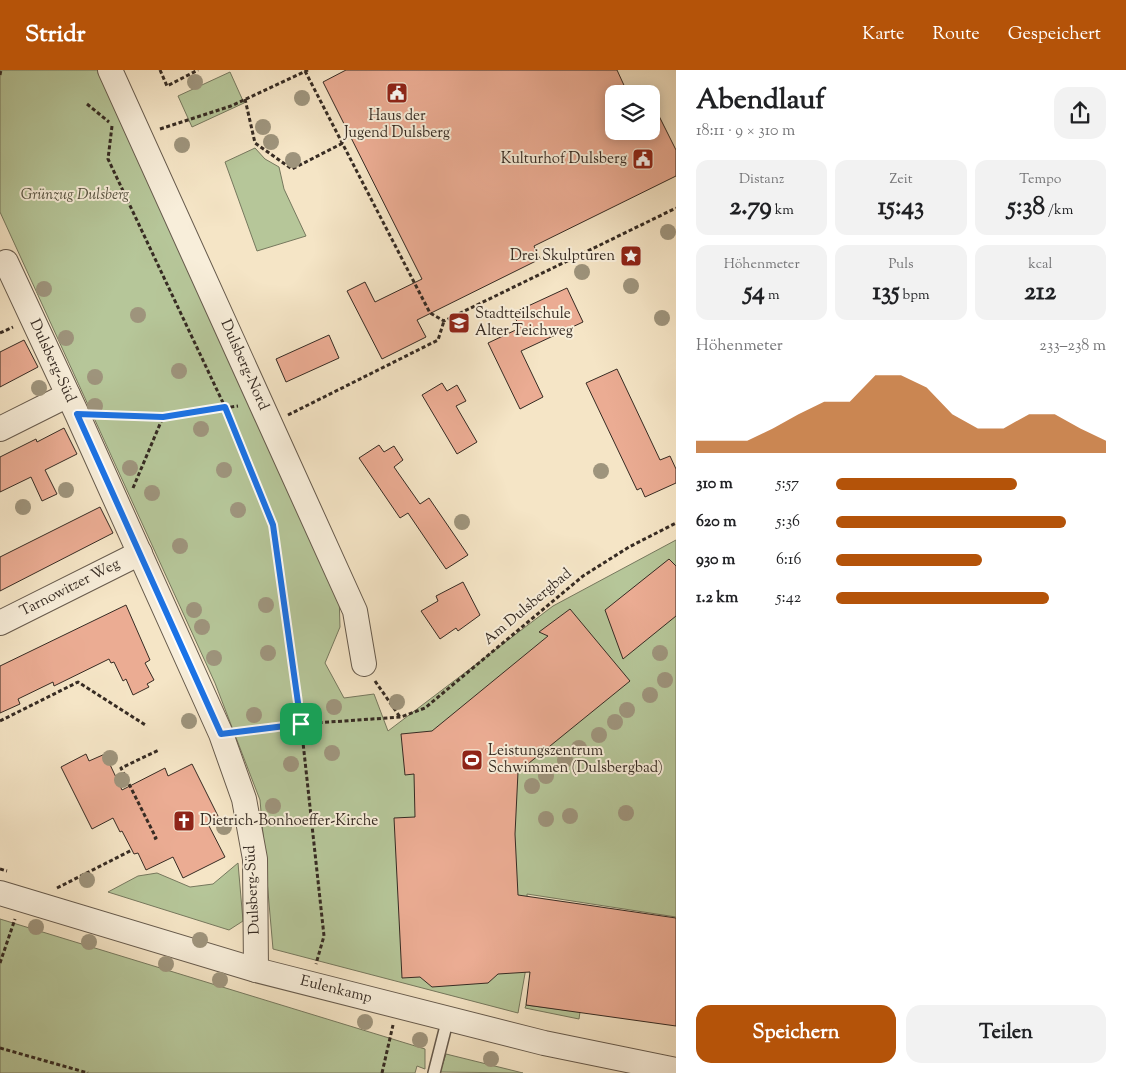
<!DOCTYPE html>
<html lang="de">
<meta charset="utf-8">
<style>
body{margin:0;font-family:"Sorts Mill Goudy",serif;background:#f2f2f2;color:#202124;height:100vh;display:flex;flex-direction:column;font-size:19px;white-space:nowrap}
*{box-sizing:border-box;margin:0}
p{font-size:16px;color:#757577}
.icon{flex:none;width:28px;height:28px;fill:none;stroke:currentColor;stroke-width:2;stroke-linecap:round;stroke-linejoin:round}
.map{position:relative;flex:1;overflow:hidden}
.sheet{display:flex;flex-direction:column;background:#fff;width:450px}
.sheet>*{flex:none}
.fabs{position:absolute;left:605px;top:15px;display:grid;gap:10px}
.fabs a{display:grid;place-items:center;width:55px;height:55px;border-radius:10px;background:#fff;box-shadow:0 2px 12px #0003;font-size:25px}
.pin{position:absolute;display:grid;place-items:center;width:42px;height:42px;color:#fff;margin:-21px;border-radius:10px;box-shadow:0 2px 8px #0006}
.round{display:grid;place-items:center;flex:none;width:52px;height:52px;border-radius:15px;background:#f2f2f2}
.summary{display:flex;align-items:center;justify-content:space-between;height:85px;padding:0 20px}
h1{font-size:28px;font-weight:800;line-height:38px}
.metrics{display:grid;grid-template-columns:repeat(3,1fr);gap:8px;height:85px;padding:5px 20px}
.metrics div{display:grid;align-content:center;border-radius:12px;background:#f2f2f2;text-align:center}
.metrics b{font-size:25px;font-weight:800}
.metrics small{font-size:14px;font-weight:400}
.metrics p{font-size:14px}
.chart{height:140px;padding:10px 20px}
.chart p{display:flex;justify-content:space-between}
.chart svg{width:100%;height:90px;margin-top:5px;fill:#b45309;opacity:.7}
.cta{display:flex;gap:10px;margin-top:auto;padding:10px 20px}
.cta a{flex:1;height:58px;border-radius:15px;background:#b45309;color:#fff;font-size:20px;font-weight:800;line-height:58px;text-align:center}
.cta a+a{background:#f2f2f2;color:#202124}
ul{padding:0 20px;list-style:none;font-size:16px}
li{display:grid;grid-template-columns:80px 60px 1fr;align-items:center;height:38px}
li i{height:12px;border-radius:6px;background:#b45309}
header{display:flex;align-items:center;gap:30px;box-sizing:border-box;height:70px;padding:0 25px;background:#b45309;color:#fff}
header strong{font-size:24px}
nav{display:flex;gap:28px;margin-inline-start:auto;font-size:18px}
main{display:flex;flex:1;min-height:0}
.map>svg:first-child{display:block}
.green{fill:#b6c699;stroke:#76785e}
.building{fill:#ebac93;stroke:#362b23}
.lines{fill:none;stroke-linecap:round;stroke-linejoin:round}
.service-casing{stroke:#665a4c;stroke-width:14}
.minor-casing{stroke:#665a4c;stroke-width:26}
.path{stroke:#362b23;stroke-width:3;stroke-dasharray:4 2.5;stroke-linecap:butt}
.service{stroke:#f8eeda;stroke-width:11}
.minor{stroke:#f8eeda;stroke-width:24}
.tree{fill:#9e947c}
.route-casing{stroke:#fff;stroke-width:10}
.route{stroke:#1a73e8;stroke-width:6}
.labels{text-anchor:middle;dominant-baseline:central;stroke-width:4;stroke-linejoin:round;paint-order:stroke}
.poi-label{font-size:15px;fill:#362b23;stroke:#f8eeda;text-anchor:start}
.park-label{font-size:15px;font-style:italic;fill:#565240;stroke:#f8eeda}
.street-label{font-size:15px;fill:#362b23;stroke:#f8eeda}
</style>
<header>
<strong>Stridr</strong>
<nav><a>Karte</a><a>Route</a><a>Gespeichert</a></nav>
</header>
<main>
<div class="map">
<svg width="676" height="1003" viewBox="0 0 676 1003">
<rect width="100%" height="100%" fill="#f5e5c6"/>
<filter id="stains"><feTurbulence type="fractalNoise" baseFrequency=".004" numOctaves="4"/><feColorMatrix values="0 0 0 0 .2 0 0 0 0 .09 0 0 0 0 .02 0 0 0 .5 -.17"/></filter>
<radialGradient id="worn" r=".72"><stop offset=".6" stop-color="#630" stop-opacity="0"/><stop offset="1" stop-color="#630" stop-opacity=".3"/></radialGradient>
<g class="green">
<path d="M0 0H99L339 524 340 557 325 593 344 628 374 624 388 661 553 536 676 470V847L527 824 529 881 518 943 273 879 260 730 215 613 0 142Z"/>
<path d="M230 2 244 33 192 57 178 26Z"/>
<path d="M255 78 265 89 279 97 284 119 306 166 257 181 225 92Z"/>
<path d="M238 793 243 851 229 860 108 822 138 806 157 803 190 817 213 814Z"/>
<path d="M0 849 425 979V999L417 996 415 1003H0Z"/>
<path d="M526 935 580 942 579 949 525 938Z"/>
<path d="M446 984 523 1003 440 1002Z"/>
</g>
<g class="building">
<path d="M346 0H617L628 24H614V61H651V30L676 80V106L534 176 540 189 417 250 426 267 382 289 347 221 365 212 375 232 422 209 323 12Z"/>
<path d="M567 218 583 252 521 281 543 327 520 339 488 273 520 258 513 243Z"/>
<path d="M329 265 339 288 286 312 276 289Z"/>
<path d="M24 270 38 297 0 317V282Z"/>
<path d="M617 299 660 390 670 386 676 399V413L645 427 641 418 637 420 586 313Z"/>
<path d="M442 313 447 321 457 315 466 331 456 336 477 372 457 384 422 325Z"/>
<path d="M64 358 77 384 45 400 57 424 42 431 31 407 0 422V387L36 369 37 372Z"/>
<path d="M379 375 384 382 394 376 403 390 394 397 420 434 429 428 468 485 446 499 408 443 400 448 359 388Z"/>
<path d="M100 437 113 463 0 521V487Z"/>
<path d="M669 489 676 496V546L623 589 605 540Z"/>
<path d="M463 512 480 545 458 561 456 558 440 569 421 541 438 531 436 526Z"/>
<path d="M126 535 150 590 145 593 154 610 147 614 149 617 133 625 126 609 123 611 114 592 111 593 109 589 54 616 53 612 18 629 20 634 0 643V596Z"/>
<path d="M570 539 630 611 518 702 515 764 518 825 676 848V956L526 935 530 902 498 904 488 913 432 917 420 907 402 908 394 748 415 747 414 704 405 705 401 664 432 661 548 566 539 562Z"/>
<path d="M86 684 89 691 105 684 122 720 165 698 168 706 192 694 219 748 208 754 225 787 183 808 173 787 146 800 138 783 134 784 122 761 120 762 113 748 92 759 61 697Z"/>
</g>
<g class="lines">
<g class="service-casing">
<path id="service" d="M434 1003 448 948"/>
</g>
<g class="minor-casing">
<g id="minor">
<path d="M110 0 355 541 364 594"/>
<path d="M6 192 77 344 221 664 244 729 255 789 256 900"/>
<path d="M0 359 68 325"/>
<path d="M0 553 140 483"/>
<path d="M0 823 256 900 544 973 676 1000"/>
</g>
</g>
<g class="path">
<path d="M160 0 167 16 198 0"/>
<path d="M305 1 430 243 444 251 676 138"/>
<path d="M0 5 1 0"/>
<path d="M245 29 255 73 292 99 343 73"/>
<path d="M87 34 109 52"/>
<path d="M112 56 108 89 225 337 273 455 301 654 324 866 316 894"/>
<path d="M160 59 231 36 308 0"/>
<path d="M0 263 13 257"/>
<path d="M101 345 163 347 238 336"/>
<path d="M288 345 438 270 444 251"/>
<path d="M133 418 163 347"/>
<path d="M375 611 400 647"/>
<path d="M0 651 78 612 147 656"/>
<path d="M241 661 301 654 401 647 425 638 583 506 629 477 676 453"/>
<path d="M154 769 156 768 121 698 159 680"/>
<path d="M0 799 7 801"/>
<path d="M57 818 132 780"/>
<path d="M0 893 15 849"/>
<path d="M0 978 88 1003"/>
<path d="M382 1003 393 955"/>
</g>
<use href="#service" class="service"/>
<use href="#minor" class="minor"/>
</g>
<g class="tree">
<circle cx="195" cy="12" r="8"/>
<circle cx="302" cy="28" r="8"/>
<circle cx="263" cy="57" r="8"/>
<circle cx="271" cy="72" r="8"/>
<circle cx="182" cy="75" r="8"/>
<circle cx="293" cy="90" r="8"/>
<circle cx="668" cy="162" r="8"/>
<circle cx="582" cy="202" r="8"/>
<circle cx="631" cy="216" r="8"/>
<circle cx="44" cy="219" r="8"/>
<circle cx="138" cy="245" r="8"/>
<circle cx="662" cy="248" r="8"/>
<circle cx="66" cy="268" r="8"/>
<circle cx="179" cy="301" r="8"/>
<circle cx="95" cy="307" r="8"/>
<circle cx="39" cy="318" r="8"/>
<circle cx="95" cy="336" r="8"/>
<circle cx="201" cy="359" r="8"/>
<circle cx="130" cy="398" r="8"/>
<circle cx="224" cy="400" r="8"/>
<circle cx="601" cy="401" r="8"/>
<circle cx="66" cy="420" r="8"/>
<circle cx="152" cy="423" r="8"/>
<circle cx="23" cy="437" r="8"/>
<circle cx="238" cy="440" r="8"/>
<circle cx="462" cy="452" r="8"/>
<circle cx="180" cy="476" r="8"/>
<circle cx="266" cy="535" r="8"/>
<circle cx="194" cy="540" r="8"/>
<circle cx="202" cy="557" r="8"/>
<circle cx="268" cy="583" r="8"/>
<circle cx="660" cy="583" r="8"/>
<circle cx="214" cy="588" r="8"/>
<circle cx="665" cy="610" r="8"/>
<circle cx="650" cy="625" r="8"/>
<circle cx="397" cy="632" r="8"/>
<circle cx="334" cy="637" r="8"/>
<circle cx="627" cy="640" r="8"/>
<circle cx="254" cy="645" r="8"/>
<circle cx="189" cy="651" r="8"/>
<circle cx="615" cy="652" r="8"/>
<circle cx="599" cy="665" r="8"/>
<circle cx="579" cy="678" r="8"/>
<circle cx="332" cy="683" r="8"/>
<circle cx="110" cy="688" r="8"/>
<circle cx="565" cy="690" r="8"/>
<circle cx="291" cy="694" r="8"/>
<circle cx="546" cy="706" r="8"/>
<circle cx="122" cy="710" r="8"/>
<circle cx="532" cy="716" r="8"/>
<circle cx="273" cy="736" r="8"/>
<circle cx="626" cy="743" r="8"/>
<circle cx="570" cy="746" r="8"/>
<circle cx="546" cy="749" r="8"/>
<circle cx="224" cy="757" r="8"/>
<circle cx="87" cy="810" r="8"/>
<circle cx="36" cy="857" r="8"/>
<circle cx="200" cy="870" r="8"/>
<circle cx="89" cy="872" r="8"/>
<circle cx="166" cy="894" r="8"/>
<circle cx="220" cy="910" r="8"/>
<circle cx="365" cy="952" r="8"/>
<circle cx="420" cy="970" r="8"/>
<circle cx="491" cy="989" r="8"/>
</g>
<g class="lines">
<g class="route-casing">
<path id="route" d="M225 337 273 455 301 654 221 664 77 344 163 347Z"/>
</g>
<use href="#route" class="route"/>
</g>
<defs>
<g id="civic-square" transform="scale(1.125)"><rect x="-9" y="-9" width="18" height="18" rx="4" fill="#8f2418" stroke="#f8eeda"/><path d="M-.6-6.5H3V-4.5H.6V-3L4-1V1h2V6H-6V1h2V-1L-.6-3ZM-1.2 2.5V6h2.4V2.5Z" fill="#fff"/></g>
<g id="sight-square" transform="scale(1.125)"><rect x="-9" y="-9" width="18" height="18" rx="4" fill="#8f2418" stroke="#f8eeda"/><path d="M0-6L1.8-2.2L6-1.7L2.9 1.2L3.7 5.4L0 3.3L-3.7 5.4L-2.9 1.2L-6-1.7L-1.8-2.2Z" fill="#fff"/></g>
<g id="school-square" transform="scale(1.125)"><rect x="-9" y="-9" width="18" height="18" rx="4" fill="#8f2418" stroke="#f8eeda"/><path d="M0-5L7-2L0 1L-7-2ZM-4 1L0 2.5L4 1V4Q0 6-4 4Z" fill="#fff"/></g>
<g id="stadium-square" transform="scale(1.125)"><rect x="-9" y="-9" width="18" height="18" rx="4" fill="#8f2418" stroke="#f8eeda"/><path d="M0-5a6.5 5 0 1 0 0 10a6.5 5 0 1 0 0-10ZM-3.5-1.8h7v3.6h-7Z" fill="#fff"/></g>
<g id="church-square" transform="scale(1.125)"><rect x="-9" y="-9" width="18" height="18" rx="4" fill="#8f2418" stroke="#f8eeda"/><path d="M-1.2-6h2.4v3.5h3.3v2.4h-3.3V6h-2.4V-.1h-3.3v-2.4h3.3Z" fill="#fff"/></g>
</defs>
<g fill-rule="evenodd">
<use href="#civic-square" x="397" y="23"/>
<use href="#civic-square" x="643" y="89"/>
<use href="#sight-square" x="631" y="186"/>
<use href="#school-square" x="459" y="253"/>
<use href="#stadium-square" x="472" y="690"/>
<use href="#church-square" x="184" y="751"/>
</g>
<g class="labels">
<g class="poi-label">
<text x="397" y="46" text-anchor="middle">Haus der<tspan x="397" dy="17">Jugend Dulsberg</tspan></text>
<text x="627" y="89" text-anchor="end">Kulturhof Dulsberg</text>
<text x="615" y="186" text-anchor="end">Drei Skulpturen</text>
<text x="475" y="244">Stadtteilschule<tspan x="475" dy="17">Alter Teichweg</tspan></text>
<text x="488" y="681">Leistungszentrum<tspan x="488" dy="17">Schwimmen (Dulsbergbad)</tspan></text>
<text x="200" y="751">Dietrich-Bonhoeffer-Kirche</text>
</g>
<g class="park-label">
<text x="75" y="125">Grünzug Dulsberg</text>
</g>
<g class="street-label">
<text transform="translate(52 291) rotate(65)">Dulsberg-Süd</text>
<text transform="translate(244 295) rotate(66)">Dulsberg-Nord</text>
<text transform="translate(70 518) rotate(-27)">Tarnowitzer Weg</text>
<text transform="translate(528 537) rotate(-40)">Am Dulsbergbad</text>
<text transform="translate(253 820) rotate(-93)">Dulsberg-Süd</text>
<text transform="translate(336 920) rotate(14)">Eulenkamp</text>
</g>
</g>
<rect width="100%" height="100%" filter="url(#stains)"/>
<rect width="100%" height="100%" fill="url(#worn)"/>
</svg>
<div class="fabs">
<a><svg class="icon" aria-label="layers" viewBox="0 0 24 24"><path d="M12 4l9 5-9 5-9-5zM3 14l9 5 9-5"/></svg></a>
</div>
<div class="pin" style="left:301px;top:654px;background:#1e9e55"><svg class="icon" aria-label="arrive" viewBox="0 0 24 24"><path d="M6 21V4h12l-3 4 3 4H6"/></svg></div>
</div>
<section class="sheet">
<div class="summary"><div><h1>Abendlauf</h1><p>18:11 · 9 × 310 m</p></div><a class="round"><svg class="icon" aria-label="share" viewBox="0 0 24 24"><path d="M12 15V3M7 8l5-5 5 5M5 13v7h14v-7"/></svg></a></div>
<div class="metrics">
<div><p>Distanz</p><b>2.79<small> km</small></b></div>
<div><p>Zeit</p><b>15:43</b></div>
<div><p>Tempo</p><b>5:38<small> /km</small></b></div>
</div>
<div class="metrics">
<div><p>Höhenmeter</p><b>54<small> m</small></b></div>
<div><p>Puls</p><b>135<small> bpm</small></b></div>
<div><p>kcal</p><b>212</b></div>
</div>
<div class="chart"><p><span>Höhenmeter</span>233–238 m</p>
<svg viewBox="0 0 160 44" preserveAspectRatio="none"><path d="M0 44V38L10 38L20 38L30 32L40 25L50 19L60 19L70 6L80 6L90 12L100 25L110 32L120 32L130 25L140 25L150 32L160 38V44z"/></svg>
</div>
<ul>
<li><b>310 m</b>5:57<i style="width:67%"></i></li>
<li><b>620 m</b>5:36<i style="width:85%"></i></li>
<li><b>930 m</b>6:16<i style="width:54%"></i></li>
<li><b>1.2 km</b>5:42<i style="width:79%"></i></li>
</ul>
<div class="cta"><a>Speichern</a><a>Teilen</a></div>
</section>
</main>
